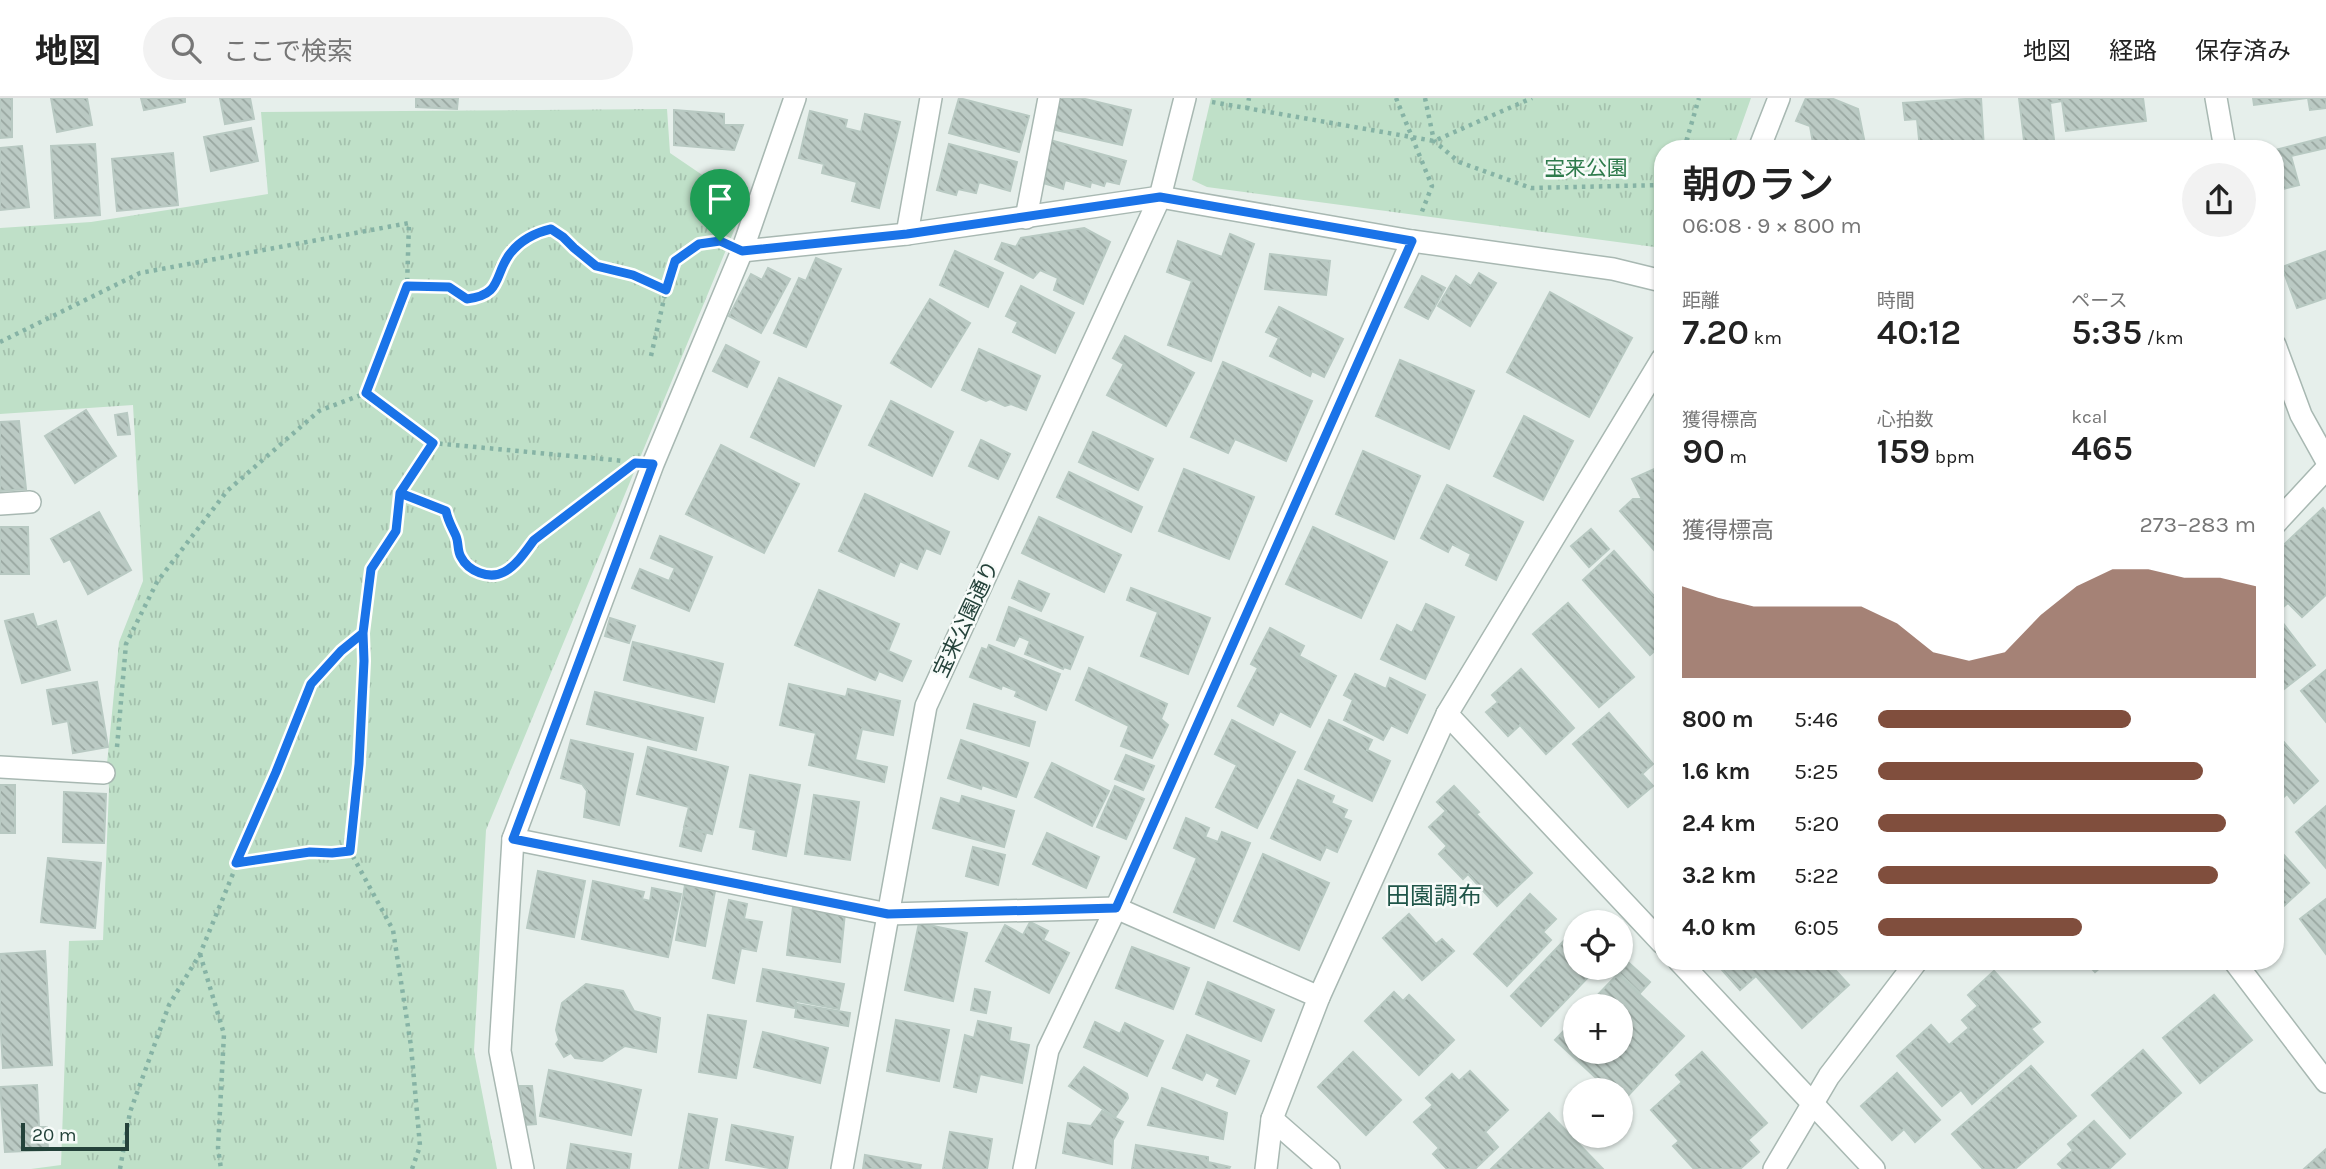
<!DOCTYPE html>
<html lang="ja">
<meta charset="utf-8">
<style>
body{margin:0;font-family:Karla,"Noto Sans JP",sans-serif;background:#f2f2f2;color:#222;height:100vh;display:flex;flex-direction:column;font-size:26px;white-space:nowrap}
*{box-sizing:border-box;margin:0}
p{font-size:23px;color:#767676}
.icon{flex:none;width:38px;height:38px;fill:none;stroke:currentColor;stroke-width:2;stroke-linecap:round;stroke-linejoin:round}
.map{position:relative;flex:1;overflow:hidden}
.panel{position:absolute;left:1654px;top:42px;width:630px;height:830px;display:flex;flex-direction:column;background:#fff;border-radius:28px;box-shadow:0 2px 5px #0004}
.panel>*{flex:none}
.controls{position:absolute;left:1563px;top:812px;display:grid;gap:14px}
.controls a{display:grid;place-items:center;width:70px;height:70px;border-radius:50%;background:#fff;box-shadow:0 2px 5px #0004;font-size:35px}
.scale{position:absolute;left:21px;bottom:18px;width:108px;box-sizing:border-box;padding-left:7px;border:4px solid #24423a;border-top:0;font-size:19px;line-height:24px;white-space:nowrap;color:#24423a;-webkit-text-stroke:5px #f7fbf9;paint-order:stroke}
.pin{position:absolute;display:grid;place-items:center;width:60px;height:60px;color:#fff;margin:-72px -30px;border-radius:50% 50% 50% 0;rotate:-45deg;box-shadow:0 0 7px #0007}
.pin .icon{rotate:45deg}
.round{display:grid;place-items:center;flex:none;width:74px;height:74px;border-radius:37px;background:#f2f2f2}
.overview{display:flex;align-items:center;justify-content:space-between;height:119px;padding:0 28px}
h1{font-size:38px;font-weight:600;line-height:52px}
.figures{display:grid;grid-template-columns:repeat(3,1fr);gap:10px;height:119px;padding:7px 28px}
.figures div{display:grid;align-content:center}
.figures b{font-size:35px;font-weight:600}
.figures small{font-size:19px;font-weight:400}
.figures p{font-size:19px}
.chart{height:196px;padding:14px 28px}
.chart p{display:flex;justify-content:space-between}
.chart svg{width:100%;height:126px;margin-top:7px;fill:#804e3d;opacity:.7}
ul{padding:0 28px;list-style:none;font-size:23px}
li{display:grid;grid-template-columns:112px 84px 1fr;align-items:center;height:52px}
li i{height:18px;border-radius:9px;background:#804e3d}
header{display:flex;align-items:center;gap:42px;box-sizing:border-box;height:98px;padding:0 35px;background:#fff;border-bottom:2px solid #e0e0e0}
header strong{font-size:33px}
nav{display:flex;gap:38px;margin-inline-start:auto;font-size:24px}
.search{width:490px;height:63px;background:#f2f2f2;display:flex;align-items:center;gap:18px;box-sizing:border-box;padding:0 24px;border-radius:38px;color:#767676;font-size:26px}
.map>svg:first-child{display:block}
.grass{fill:url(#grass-tufts)}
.building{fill:url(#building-back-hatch);stroke:#b8c9c2;stroke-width:2}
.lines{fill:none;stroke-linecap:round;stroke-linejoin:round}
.minor-casing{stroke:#a8b8b2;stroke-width:24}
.path{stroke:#86b3a5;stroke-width:4.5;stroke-dasharray:3.5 5;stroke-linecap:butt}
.minor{stroke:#fff;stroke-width:21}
.route-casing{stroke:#fff;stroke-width:14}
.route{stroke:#1a73e8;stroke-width:9}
.labels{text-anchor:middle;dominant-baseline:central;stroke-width:5;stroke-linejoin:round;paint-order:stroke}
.park-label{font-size:21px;fill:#2d7a4b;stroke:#f7fbf9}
.street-label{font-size:21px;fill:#24423a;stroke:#f7fbf9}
.quarter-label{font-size:24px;fill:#1f5548;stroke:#f7fbf9}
</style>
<header>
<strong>地図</strong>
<div class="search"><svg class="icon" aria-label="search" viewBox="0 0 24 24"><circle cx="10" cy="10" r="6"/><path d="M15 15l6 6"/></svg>ここで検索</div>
<nav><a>地図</a><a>経路</a><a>保存済み</a></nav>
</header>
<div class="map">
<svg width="2326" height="1071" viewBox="0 0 2326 1071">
<defs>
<pattern id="grass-tufts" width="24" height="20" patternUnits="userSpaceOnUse" patternTransform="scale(1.75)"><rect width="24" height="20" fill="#bfe0c8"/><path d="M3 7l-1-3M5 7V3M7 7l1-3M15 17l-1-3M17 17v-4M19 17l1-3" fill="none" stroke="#a4c1ad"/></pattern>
<pattern id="building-back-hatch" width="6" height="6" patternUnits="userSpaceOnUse" patternTransform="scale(1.75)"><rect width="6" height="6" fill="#bbcac4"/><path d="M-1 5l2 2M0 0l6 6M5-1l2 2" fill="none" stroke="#98a6a0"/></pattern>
</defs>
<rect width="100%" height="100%" fill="#e6efeb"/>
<g class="grass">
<path d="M1211 0H1751L1733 51H1662V150L1207 89 1192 82Z"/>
<path d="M667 11 670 55 745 106 486 732 474 953 497 1071H31L61 1067 69 843 103 842 109 690 107 666 119 544 143 483 133 307 0 316V130L91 124 268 96 261 14Z"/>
</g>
<g class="building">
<path d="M0 0H12V39L0 40Z"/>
<path d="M51 0H87L92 27 57 34Z"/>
<path d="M141 0H185V4L144 12Z"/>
<path d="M220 0H250L254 21 225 26Z"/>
<path d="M416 0H458L457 11 416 9Z"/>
<path d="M959 0 1029 18 1019 54 949 35Z"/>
<path d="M1054 0H1081L1131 12 1122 47 1047 30Z"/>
<path d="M1806 0H1831L1858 11 1866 51H1814L1810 28 1796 23Z"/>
<path d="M1981 0 1984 51H1920L1917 21 1905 22 1903 5Z"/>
<path d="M2019 0H2143L2146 23 2066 33 2062 3 2050 5 2055 51H2025Z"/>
<path d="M2253 0H2307L2254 7Z"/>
<path d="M2308 0H2326V10L2310 12Z"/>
<path d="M674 12 724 16V27H743L734 52 674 47Z"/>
<path d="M810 13 847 22 845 30 861 34 865 16 900 24 879 110 852 103 857 84 822 75 824 66 799 60Z"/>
<path d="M251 30 258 63 211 73 204 39Z"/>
<path d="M2326 39V50L2291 58 2299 87 2275 93V52Z"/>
<path d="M1050 42 1126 63 1119 86 1106 83 1104 88 1091 84 1090 89 1065 82 1063 91 1040 84Z"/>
<path d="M95 46 100 117 55 120 51 48Z"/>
<path d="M949 46 1017 64 1010 93 979 84 976 95 958 91 956 97 937 92Z"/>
<path d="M22 48 29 109 0 112V50Z"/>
<path d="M173 55 178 107 117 113 112 61Z"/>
<path d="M1084 130 1110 144 1083 206 1054 192 1058 180 1040 172 1033 180 995 161 1002 145 1016 149 1021 140Z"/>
<path d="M1230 136 1254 146 1211 263 1168 247 1192 183 1167 174 1178 143 1222 159Z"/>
<path d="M955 153 1003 175 988 209 940 187Z"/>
<path d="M2326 153V200L2297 210 2282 169Z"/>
<path d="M1270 156 1330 163 1326 197 1265 191Z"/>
<path d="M816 160 841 171 806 249 774 235 799 180 806 183Z"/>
<path d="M768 170 790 181 761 235 729 218 751 176 762 182Z"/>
<path d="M1479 175 1496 185 1470 228 1438 208 1456 178 1471 188Z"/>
<path d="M1422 178 1445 190 1428 221 1405 209Z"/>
<path d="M1021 188 1074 215 1055 255 1013 234 1018 224 1006 218Z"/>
<path d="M1550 194 1632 240 1589 319 1507 274Z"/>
<path d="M930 201 970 225 931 289 891 265Z"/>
<path d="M1279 209 1343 241 1324 279 1312 273 1310 278 1270 258 1279 240 1266 234Z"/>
<path d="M1125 238 1194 275 1166 328 1107 297 1124 266 1113 260Z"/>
<path d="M726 247 759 264 747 289 713 273Z"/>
<path d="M979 251 1040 278 1026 312 1011 306 1005 308 990 301 986 303 962 292Z"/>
<path d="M1400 262 1474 293 1449 351 1376 318Z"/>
<path d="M1223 264 1312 303 1286 363 1235 341 1228 355 1191 339Z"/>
<path d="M779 280 841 308 814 368 751 339Z"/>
<path d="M891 303 953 334 932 378 869 347Z"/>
<path d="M86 312 116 358 75 385 45 338Z"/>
<path d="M127 315 130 336 118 337 115 317Z"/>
<path d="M1524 318 1573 343 1543 402 1494 378Z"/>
<path d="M19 323 26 391 0 393V324Z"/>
<path d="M1093 334 1153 361 1138 392 1079 364Z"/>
<path d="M981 342 1010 356 998 381 969 368Z"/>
<path d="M721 347 799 386 764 455 686 416Z"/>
<path d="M1363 353 1420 378 1394 441 1336 416Z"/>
<path d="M1661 357H1662V461L1620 413 1633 401H1642L1632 381 1659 369Z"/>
<path d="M1184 371 1254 399 1229 461 1159 433Z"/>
<path d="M1069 374 1142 409 1131 434 1057 399Z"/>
<path d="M1447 387 1523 424 1496 482 1466 467 1471 456 1452 446 1448 454 1421 440Z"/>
<path d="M865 396 949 434 940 456 926 450 917 471 900 463 894 478 839 453Z"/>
<path d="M2323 410 2326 414V497L2302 519 2288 505 2281 511 2275 505V455Z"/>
<path d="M99 414 131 472 88 496 70 461 64 464 51 441Z"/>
<path d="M1039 419 1121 457 1104 494 1022 455Z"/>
<path d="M0 429H28L29 476H0Z"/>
<path d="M1313 429 1387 464 1361 520 1286 486Z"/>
<path d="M1591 431 1609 451 1589 469 1571 448Z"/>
<path d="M660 438 712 459 689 513 632 490 640 471 669 483 675 470 651 460Z"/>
<path d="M1614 453 1662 507V546L1650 557 1583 482Z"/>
<path d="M1019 483 1049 496 1041 513 1012 500Z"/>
<path d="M1131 490 1210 520 1188 576 1141 558 1158 514 1127 502Z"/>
<path d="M819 492 899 526 888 553 911 563 902 583 879 573 875 582 795 547Z"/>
<path d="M1568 505 1634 579 1599 609 1533 536Z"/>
<path d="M1426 506 1454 519 1425 581 1381 561 1397 527 1412 535Z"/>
<path d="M1009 509 1083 539 1070 571 1064 569 1063 571 1025 556 1030 543 1019 538 1014 548 997 542Z"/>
<path d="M33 516 37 529 56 523 70 572 22 585 5 523Z"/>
<path d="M610 520 635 528 629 545 605 538Z"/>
<path d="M2279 520 2315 567 2279 595 2275 589V523Z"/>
<path d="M1270 530 1304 548 1299 558 1336 578 1310 629 1280 613 1273 627 1238 608 1258 570 1251 566Z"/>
<path d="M633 544 723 566 714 604 624 582Z"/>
<path d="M989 547 1060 576 1046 612 1015 598 1017 593 1002 587 1001 591 970 579 982 550 987 552Z"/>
<path d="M1089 570 1167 606 1161 621 1168 627 1152 660 1121 648 1129 628 1076 602Z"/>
<path d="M1521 571 1574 630 1546 656 1520 627 1508 638 1486 614 1498 604 1492 597Z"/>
<path d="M2326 572V624L2301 593Z"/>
<path d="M1355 576 1386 591 1390 580 1425 597 1407 635 1391 627 1383 642 1344 622 1353 602 1344 597Z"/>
<path d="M97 584 108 649 73 655 68 623 53 626 47 592Z"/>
<path d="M789 586 846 599 848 591 900 603 893 637 862 631 855 662 887 669 884 684 809 667 816 635 780 627Z"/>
<path d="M595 594 703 620 696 652 587 626Z"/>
<path d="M974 606 1035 624 1029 648 967 630Z"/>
<path d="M1609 615 1653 666 1642 676 1653 688 1628 709 1573 646Z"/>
<path d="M1232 622 1295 654 1257 730 1216 709 1237 667 1215 656Z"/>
<path d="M1329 622 1372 642 1367 652 1390 663 1372 703 1305 671Z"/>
<path d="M2276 635 2318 683 2294 705 2287 696 2275 707Z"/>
<path d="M571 642 633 656 619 727 584 719 587 693 582 686 561 680Z"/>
<path d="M961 642 1028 665 1016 699 982 687 981 691 948 680Z"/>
<path d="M648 649 728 669 712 736 684 729 689 709 637 696Z"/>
<path d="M1126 657 1154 668 1143 692 1115 681Z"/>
<path d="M1052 665 1109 693 1092 728 1035 699Z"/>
<path d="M750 677 800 687 786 758 753 751 756 732 740 729Z"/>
<path d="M1298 682 1334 698 1331 705 1347 712 1343 720 1351 723 1337 754 1326 749 1320 762 1271 740Z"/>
<rect x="0" y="687" width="15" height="48"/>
<path d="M1115 688 1144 701 1126 741 1097 729Z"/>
<path d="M1454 688 1479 714 1476 716 1532 775 1497 808 1468 776 1463 781 1439 756 1447 748 1429 729 1446 713 1437 704Z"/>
<path d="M64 694 106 696 104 745 63 744Z"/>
<path d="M814 697 859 704 850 762 805 756Z"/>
<path d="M962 698 1014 713 1004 749 933 730 941 700 960 706Z"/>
<path d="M2326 708V770L2296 734Z"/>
<path d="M1186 720 1209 730 1205 739 1218 744 1222 734 1250 745 1214 830 1174 814 1197 760 1174 750Z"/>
<path d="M684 731 706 735 701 753 680 748Z"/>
<path d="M1047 735 1099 759 1086 790 1033 766Z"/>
<path d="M2275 747 2309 785 2275 816Z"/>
<path d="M973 749 1005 757 998 787 966 778Z"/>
<path d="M1263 756 1329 785 1299 852 1234 823Z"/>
<path d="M48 760 101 765 95 830 41 824Z"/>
<path d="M538 773 585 783 574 839 527 830Z"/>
<path d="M593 783 644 794 642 801 650 803 652 790 681 796 668 859 582 841Z"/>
<path d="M685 787 715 793 705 848 676 842Z"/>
<path d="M1530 796 1556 821 1543 834 1551 842 1507 888 1474 856Z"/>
<path d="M2326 801V856L2300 821Z"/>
<path d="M729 802 747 806 744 821 762 824 756 853 741 850 734 885 713 880Z"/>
<path d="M793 809 845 815 840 864 787 857Z"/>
<path d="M1409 816 1436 846 1442 841 1454 853 1422 882 1383 840Z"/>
<path d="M1030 824 1048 833 1043 842 1069 855 1049 895 986 863 1005 827 1023 837Z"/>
<path d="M919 825 967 835 953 903 905 892Z"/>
<path d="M1575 831V870H1597L1541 928 1511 898Z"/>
<path d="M1132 849 1189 870 1173 911 1116 890Z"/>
<path d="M45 853 52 967 3 970 0 919V856Z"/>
<path d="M1714 863H1827L1849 887 1802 930 1756 878 1740 892Z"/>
<path d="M2085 863H2108L2095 874Z"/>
<path d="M1629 865 1650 884 1640 895 1619 875Z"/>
<path d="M763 871 844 886 839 911 796 903 795 910 757 903Z"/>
<path d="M1994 873 2040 924 2031 931 2043 944 1972 1006 1961 992 1942 1008 1897 958 1931 927 1949 947 1969 930 1962 922 1978 908 1968 897Z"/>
<path d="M1618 876 1684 938 1622 1004 1620 992H1609L1555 942 1575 921V954H1620V908H1587Z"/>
<path d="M1208 884 1274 912 1261 943 1196 916Z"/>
<path d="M586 886 623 893 634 913 660 920 656 954 625 948 602 963 575 960 571 955 564 959 556 946 559 942 556 932 562 905Z"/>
<path d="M975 891 990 894 986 915 971 912Z"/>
<path d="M1394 894 1403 903 1409 897 1454 942 1419 977 1365 923Z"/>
<path d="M2214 897 2252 942 2200 985 2163 940Z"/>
<path d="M797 906 850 915 848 928 795 919Z"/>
<path d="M708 917 746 923 736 980 699 974Z"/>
<path d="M896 922 949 932 939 983 887 973Z"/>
<path d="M978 923 1011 930 1009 943 1029 947 1022 985 980 976 976 994 954 989 965 937 974 940Z"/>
<path d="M1095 924 1120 936 1125 925 1163 943 1147 978 1084 949Z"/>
<path d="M763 934 828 950 820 985 754 969Z"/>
<path d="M1187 937 1249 963 1235 996 1217 988 1220 981 1206 974 1202 982 1173 970Z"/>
<path d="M2143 952 2181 995 2130 1040 2092 997Z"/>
<path d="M1353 954 1401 1002 1366 1037 1318 989Z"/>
<path d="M1702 954 1767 1025 1748 1042 1759 1054 1740 1071H1694L1673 1048 1679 1043 1651 1012 1682 984 1676 977Z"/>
<path d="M2031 968 2076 1018 2015 1071H1983L1952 1036Z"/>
<path d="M1084 969 1127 996 1128 1000 1115 1019 1069 988Z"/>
<path d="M549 972 641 992 631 1037 540 1018Z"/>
<path d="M1470 973 1508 1012 1485 1034 1498 1049 1475 1071H1447L1433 1056 1439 1050 1414 1024 1433 1007 1426 1000 1452 976 1459 983Z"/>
<path d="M1897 975 1940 1022 1915 1044 1904 1031 1892 1042 1861 1008Z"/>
<path d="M37 987 39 1029H47L48 1052 5 1054 0 989Z"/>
<path d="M520 988H532L536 1026 524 1027Z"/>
<path d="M1162 990 1227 1015 1223 1041 1148 1027Z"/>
<path d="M1102 1013 1123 1024 1113 1042 1112 1066 1063 1055 1068 1025 1091 1028Z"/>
<path d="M1549 1015 1603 1071H1491Z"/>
<path d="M689 1016 717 1021 708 1071H679Z"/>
<path d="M2094 1023 2125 1056 2109 1071H2063L2058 1066 2073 1052 2068 1046Z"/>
<path d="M732 1027 793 1039 787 1071H775L726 1062Z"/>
<path d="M950 1034 992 1041 987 1071H943Z"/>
<path d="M571 1046 631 1056 629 1071H567Z"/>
<path d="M1136 1047 1208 1059V1064L1230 1069 1229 1071H1132Z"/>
<path d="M2326 1051V1071H2304Z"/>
<path d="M865 1057 921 1067 920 1071H863Z"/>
</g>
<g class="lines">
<g class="minor-casing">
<g id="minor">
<path d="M2216 0 2225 51"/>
<path d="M1759 51 1779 0"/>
<path d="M1026 120 1049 0"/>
<path d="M907 136 931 0"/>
<path d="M742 153 907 136 1160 99 1412 143 1613 171 1662 183"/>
<path d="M2275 247 2301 317 2326 362"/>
<path d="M0 406 30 404"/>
<path d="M2275 426 2326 371"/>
<path d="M1447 616 1662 845"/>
<path d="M0 669 104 675"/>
<path d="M513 741 888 816 1116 810 1319 899"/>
<path d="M1679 863 1874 1071"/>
<path d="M2234 863 2326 984"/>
<path d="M1272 1021 1329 1071"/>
<path d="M523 1071 500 953 513 741 653 366 742 153 795 0"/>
<path d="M842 1071 926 608 1160 99 1185 0"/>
<path d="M1024 1071 1048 952 1116 810 1412 143"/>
<path d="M1266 1071 1272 1021 1319 899 1447 616 1662 261"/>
<path d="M1774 1071 1829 978 1917 863"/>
</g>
</g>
<g class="path">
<path d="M1396 0 1432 88 1421 116"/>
<path d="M1425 0 1434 43 1459 64 1531 90 1662 87"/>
<path d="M1212 4 1434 43 1532 0"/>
<path d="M1247 11 1249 0"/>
<path d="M1684 51 1699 0"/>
<path d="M407 188 449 189 466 201C503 197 494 178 509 157 520 142 534 135 551 131L563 139 574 150 596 168 633 177 666 192 675 163 699 146 716 144"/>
<path d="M0 244 140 175 409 125 407 188 366 295 433 345 624 363"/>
<path d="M651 258 666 192"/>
<path d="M399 395 446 413C448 423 452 429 456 438 459 445 457 453 461 459 468 473 489 482 504 474 516 468 526 453 534 442L617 378"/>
<path d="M117 649 126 546 157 484 227 393 319 313 366 295"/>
<path d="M236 765 310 754 332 755 350 753"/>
<path d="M200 856 224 936 218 1050 221 1071"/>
<path d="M120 1071 130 1014 169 907 200 856 311 586 341 553 363 535"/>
<path d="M412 1071 420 1048 411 948 393 832 350 753 359 666 364 563 363 535 371 471 396 433 399 395 433 345"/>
</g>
<use href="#minor" class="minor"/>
</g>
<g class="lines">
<g class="route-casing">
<path id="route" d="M720 143 699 146 675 163 666 192 633 177 596 168 574 150 563 139 551 131C534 135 520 142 509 157 494 178 502 197 467 201L449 189 407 188 366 295 433 345 400 395 396 433 371 471 363 535 364 563 359 666 350 753 332 755 310 754 236 765 276 674 311 586 341 553 363 535 371 471 396 433 400 395 446 413C448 423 452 429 456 438 459 445 457 453 461 459 468 473 489 482 504 474 516 468 526 453 534 442L635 365 653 366 513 741 888 816 1116 810 1412 143 1160 99 907 136 742 153 720 143"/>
</g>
<use href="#route" class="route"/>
</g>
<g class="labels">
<g class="park-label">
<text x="1586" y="70">宝来公園</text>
</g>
<g class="street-label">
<text transform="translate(966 521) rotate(-65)">宝来公園通り</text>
</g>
<g class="quarter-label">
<text x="1434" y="798">田園調布</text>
</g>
</g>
</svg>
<div class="controls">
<a><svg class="icon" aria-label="locate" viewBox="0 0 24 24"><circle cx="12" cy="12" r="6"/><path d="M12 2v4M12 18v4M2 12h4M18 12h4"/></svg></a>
<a>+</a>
<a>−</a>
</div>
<div class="scale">20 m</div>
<div class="pin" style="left:720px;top:143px;background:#1e9e55"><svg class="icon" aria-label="arrive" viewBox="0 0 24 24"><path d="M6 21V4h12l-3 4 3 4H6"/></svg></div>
<section class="panel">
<div class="overview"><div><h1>朝のラン</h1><p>06:08 · 9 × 800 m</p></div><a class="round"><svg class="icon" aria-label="share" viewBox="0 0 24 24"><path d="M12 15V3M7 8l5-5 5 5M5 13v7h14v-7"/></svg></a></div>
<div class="figures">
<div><p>距離</p><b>7.20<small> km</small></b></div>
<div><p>時間</p><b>40:12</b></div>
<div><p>ペース</p><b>5:35<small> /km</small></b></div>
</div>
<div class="figures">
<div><p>獲得標高</p><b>90<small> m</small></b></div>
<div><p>心拍数</p><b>159<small> bpm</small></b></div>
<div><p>kcal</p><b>465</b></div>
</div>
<div class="chart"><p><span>獲得標高</span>273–283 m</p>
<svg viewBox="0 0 160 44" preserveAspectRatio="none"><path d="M0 44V12L10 16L20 19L30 19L40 19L50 19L60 25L70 35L80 38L90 35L100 22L110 12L120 6L130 6L140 9L150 9L160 12V44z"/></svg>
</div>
<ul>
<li><b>800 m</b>5:46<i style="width:67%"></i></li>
<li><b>1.6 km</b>5:25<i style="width:86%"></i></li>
<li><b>2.4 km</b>5:20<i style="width:92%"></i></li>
<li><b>3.2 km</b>5:22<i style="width:90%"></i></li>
<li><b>4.0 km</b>6:05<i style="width:54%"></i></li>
</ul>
</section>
</div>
